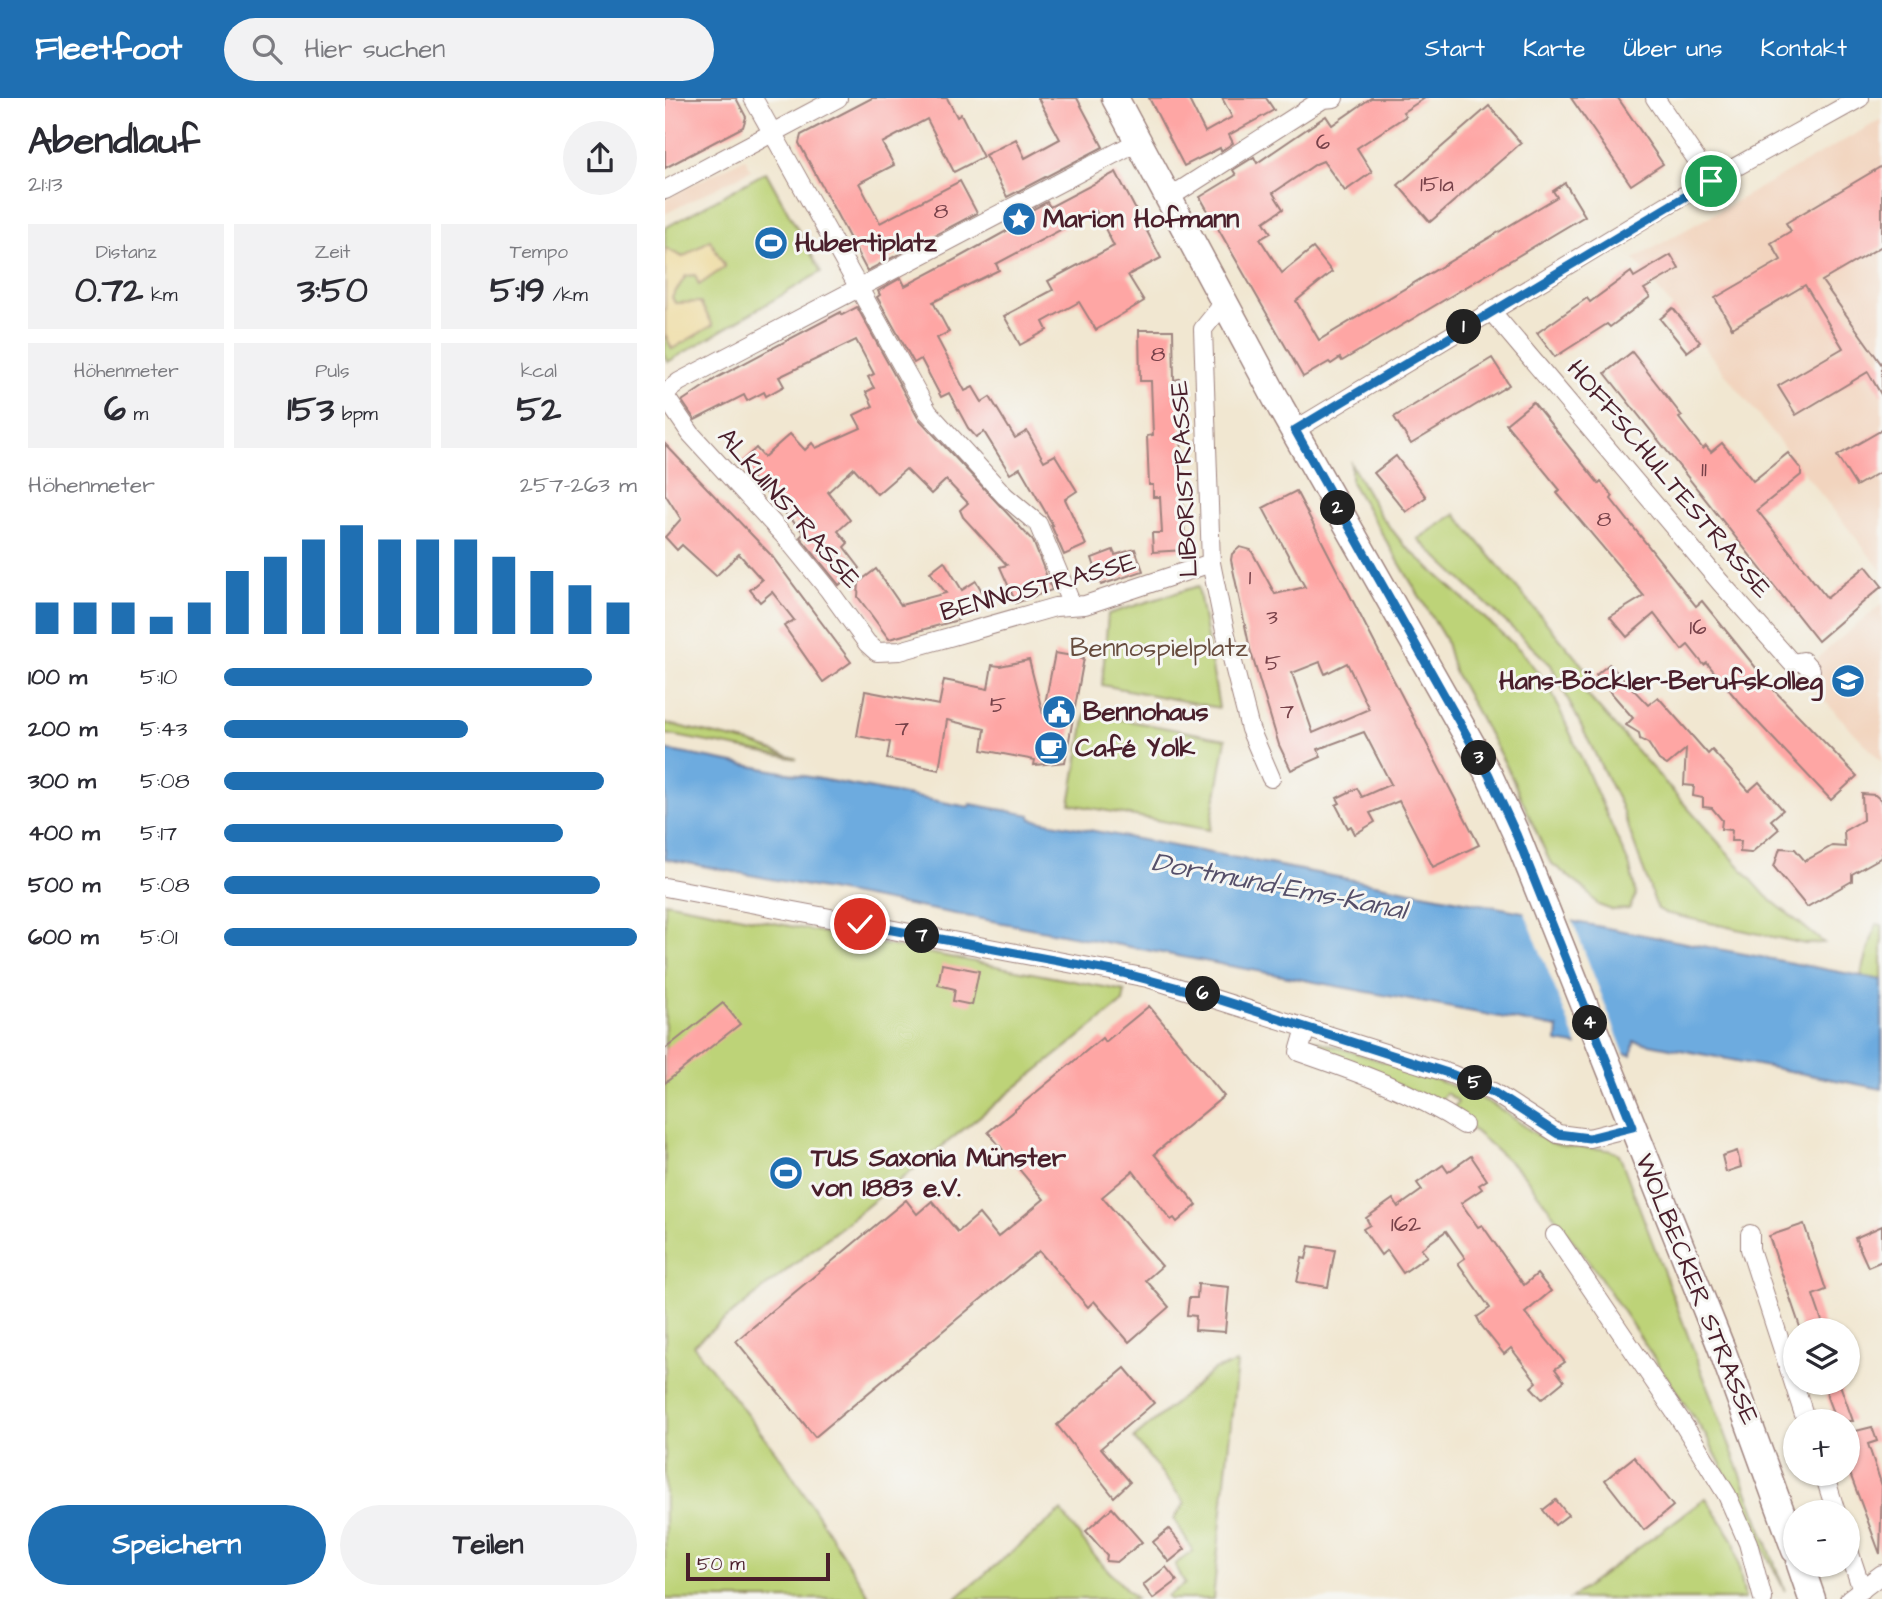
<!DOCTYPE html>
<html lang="de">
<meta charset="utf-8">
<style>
body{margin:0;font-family:"Architects Daughter",sans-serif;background:#f2f2f3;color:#2b2b33;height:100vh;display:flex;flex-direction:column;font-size:26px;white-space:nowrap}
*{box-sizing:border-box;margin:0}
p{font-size:23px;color:#7c7c81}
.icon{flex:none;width:38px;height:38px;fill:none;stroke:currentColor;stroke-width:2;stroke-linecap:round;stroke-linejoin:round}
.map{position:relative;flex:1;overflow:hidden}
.details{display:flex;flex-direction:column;background:#fff;width:665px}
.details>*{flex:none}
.buttons{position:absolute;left:1118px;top:1220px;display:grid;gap:14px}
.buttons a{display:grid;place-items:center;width:77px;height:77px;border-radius:50%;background:#fff;box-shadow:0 2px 5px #0004;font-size:35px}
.scale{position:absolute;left:21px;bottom:18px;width:144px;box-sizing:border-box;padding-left:7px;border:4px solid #4a1f2b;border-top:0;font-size:19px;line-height:24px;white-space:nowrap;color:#4a1f2b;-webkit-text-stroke:5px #f6f6f2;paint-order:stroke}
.pin{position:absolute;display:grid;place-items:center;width:60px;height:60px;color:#fff;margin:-30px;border:4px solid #fff;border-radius:50%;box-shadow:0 2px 7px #0007}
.km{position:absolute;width:35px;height:35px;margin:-18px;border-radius:50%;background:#222;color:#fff;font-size:19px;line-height:35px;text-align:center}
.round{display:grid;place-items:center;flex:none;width:74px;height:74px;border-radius:37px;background:#f2f2f3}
.summary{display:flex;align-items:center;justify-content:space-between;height:119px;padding:0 28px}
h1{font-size:38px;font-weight:700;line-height:52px}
.figures{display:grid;grid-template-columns:repeat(3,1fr);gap:10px;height:119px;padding:7px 28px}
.figures div{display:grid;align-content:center;border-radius:0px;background:#f2f2f3;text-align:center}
.figures b{font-size:35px;font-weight:700}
.figures small{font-size:19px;font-weight:400}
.figures p{font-size:19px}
.chart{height:196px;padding:14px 28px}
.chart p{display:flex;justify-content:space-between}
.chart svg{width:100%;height:126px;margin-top:7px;stroke:#1f6fb2;stroke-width:6}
.primary-button{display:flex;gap:14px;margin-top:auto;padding:14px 28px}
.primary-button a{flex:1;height:80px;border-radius:42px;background:#1f6fb2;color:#fff;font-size:28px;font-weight:700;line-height:80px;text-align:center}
.primary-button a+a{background:#f2f2f3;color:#2b2b33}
ul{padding:0 28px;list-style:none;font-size:23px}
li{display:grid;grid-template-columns:112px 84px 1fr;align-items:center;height:52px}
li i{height:18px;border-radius:9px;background:#1f6fb2}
header{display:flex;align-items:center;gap:42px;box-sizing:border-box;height:98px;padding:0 35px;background:#1f6fb2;color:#fff}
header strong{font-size:33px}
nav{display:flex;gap:38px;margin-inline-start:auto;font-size:24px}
.search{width:490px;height:63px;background:#f2f2f3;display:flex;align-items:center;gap:18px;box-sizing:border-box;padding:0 24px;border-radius:38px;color:#7c7c81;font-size:26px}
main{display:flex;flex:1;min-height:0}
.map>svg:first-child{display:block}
.built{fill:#f2d4be}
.green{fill:#bdd378;stroke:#847952;stroke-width:2}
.sand{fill:#eeda9e;stroke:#9c7c64;stroke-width:2}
.water{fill:#6dabdf;stroke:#5c6585;stroke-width:2}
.pier{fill:#f1e7d1}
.building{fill:#fea6a4;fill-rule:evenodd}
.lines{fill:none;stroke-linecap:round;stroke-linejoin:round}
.street-casing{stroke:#9e837e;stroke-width:20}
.secondary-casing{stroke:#9e837e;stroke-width:29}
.street{stroke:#fff;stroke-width:18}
.secondary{stroke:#fff;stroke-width:26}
.route-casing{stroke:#fff;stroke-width:14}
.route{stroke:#1f6fb2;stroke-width:9}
.labels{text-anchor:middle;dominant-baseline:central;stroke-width:6;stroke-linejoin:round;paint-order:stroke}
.number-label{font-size:23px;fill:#774149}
.poi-label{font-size:26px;font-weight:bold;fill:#4a1f2b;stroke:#f6f6f2;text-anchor:start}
.street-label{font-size:26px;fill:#4a1f2b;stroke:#f6f6f2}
.park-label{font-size:26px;fill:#674c3e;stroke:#f6f6f2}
.water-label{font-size:28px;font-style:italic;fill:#56506a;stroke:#f6f6f2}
</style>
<header>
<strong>Fleetfoot</strong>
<div class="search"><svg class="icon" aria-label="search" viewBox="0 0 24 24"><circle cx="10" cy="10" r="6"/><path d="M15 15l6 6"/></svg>Hier suchen</div>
<nav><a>Start</a><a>Karte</a><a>Über uns</a><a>Kontakt</a></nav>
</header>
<main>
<section class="details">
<div class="summary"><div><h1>Abendlauf</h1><p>21:13</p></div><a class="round"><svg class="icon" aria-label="share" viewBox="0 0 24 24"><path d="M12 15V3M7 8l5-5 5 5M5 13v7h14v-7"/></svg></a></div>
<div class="figures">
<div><p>Distanz</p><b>0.72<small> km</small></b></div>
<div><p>Zeit</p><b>3:50</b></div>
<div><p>Tempo</p><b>5:19<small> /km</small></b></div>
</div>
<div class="figures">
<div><p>Höhenmeter</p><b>6<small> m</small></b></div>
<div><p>Puls</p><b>153<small> bpm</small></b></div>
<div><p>kcal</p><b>52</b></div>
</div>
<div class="chart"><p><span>Höhenmeter</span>257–263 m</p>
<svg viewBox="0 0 160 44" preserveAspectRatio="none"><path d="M5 44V33M15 44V33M25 44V33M35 44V38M45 44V33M55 44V22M65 44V17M75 44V11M85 44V6M95 44V11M105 44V11M115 44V11M125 44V17M135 44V22M145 44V27M155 44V33"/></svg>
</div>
<ul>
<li><b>100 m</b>5:10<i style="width:89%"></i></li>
<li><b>200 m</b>5:43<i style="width:59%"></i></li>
<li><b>300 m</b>5:08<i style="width:92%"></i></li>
<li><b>400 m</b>5:17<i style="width:82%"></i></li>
<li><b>500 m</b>5:08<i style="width:91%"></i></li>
<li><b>600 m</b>5:01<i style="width:100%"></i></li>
</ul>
<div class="primary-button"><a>Speichern</a><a>Teilen</a></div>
</section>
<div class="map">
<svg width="1217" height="1501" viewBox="0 0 1217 1501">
<rect width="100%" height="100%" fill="#f6f6f2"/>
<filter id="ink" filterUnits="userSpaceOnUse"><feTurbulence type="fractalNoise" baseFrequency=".0143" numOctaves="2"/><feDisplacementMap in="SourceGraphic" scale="14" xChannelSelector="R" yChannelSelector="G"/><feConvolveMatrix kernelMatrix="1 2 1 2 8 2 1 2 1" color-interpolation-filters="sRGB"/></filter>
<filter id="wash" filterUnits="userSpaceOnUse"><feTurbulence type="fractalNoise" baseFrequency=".00686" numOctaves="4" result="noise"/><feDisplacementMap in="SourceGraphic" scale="28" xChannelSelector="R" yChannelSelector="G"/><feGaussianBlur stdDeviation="1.57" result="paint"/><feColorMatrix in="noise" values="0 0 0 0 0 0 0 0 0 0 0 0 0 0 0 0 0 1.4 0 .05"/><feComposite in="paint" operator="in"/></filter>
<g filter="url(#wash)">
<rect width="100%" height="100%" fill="#f1e7d1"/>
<g class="built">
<path d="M1217 21V473L969 161Z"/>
<path d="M80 60 86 72 0 116V101Z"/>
<path d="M1217 506V664L1153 596 1144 571 1159 554Z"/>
</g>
<g class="green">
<path d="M101 74 156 174 3 264 0 259V130Z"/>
<path d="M686 366 715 417 740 448 855 552 885 590 965 769 971 797 964 811 947 812 933 807 922 793 885 764 842 669 789 573 780 541 686 384Z"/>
<path d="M790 416 927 579 916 590 1101 798 1159 845 1140 846 1000 815 992 810 955 706 886 567 753 441Z"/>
<path d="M533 488 554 610 437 587 443 516Z"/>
<path d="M421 615 561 641 545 732 405 706Z"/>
<path d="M0 625 86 645 132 661 0 636Z"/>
<path d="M0 804 460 893 458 904 28 1247 118 1363 206 1501H0Z"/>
<path d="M1211 826 1217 827V882L1196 878Z"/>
<path d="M643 940C702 959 763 975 819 1002 842 1012 860 1031 882 1043 905 1055 931 1045 954 1056L1120 1493 1043 1341 931 1173 858 1076 787 1013 793 1003 781 995 774 1004 646 952 641 942Z"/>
<path d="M572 1265 548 1501H504L502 1498 520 1486 510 1466 528 1453 509 1421 520 1405 469 1340 549 1272Z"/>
<path d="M1041 1400 1069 1443 1080 1501H905Z"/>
<path d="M396 1413 431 1460 471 1501H290Z"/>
</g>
<path class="sand" d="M45 142 60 169 34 187 30 177 21 178 7 199 10 205 35 204 48 227 7 251 0 236V150L18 159Z"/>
<path class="water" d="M0 652 304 709 305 706 366 717V721L1217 882V991L969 943 967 957 892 944 893 930 0 761Z"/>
<path class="pier" d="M858 810 906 819 961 960 914 951Z"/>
<g id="blocks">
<g class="building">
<path d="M0 0H71L81 19 78 29 0 70Z"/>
<path d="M207 0H282L292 19 296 16 318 59 289 74 262 21 217 45 229 67 194 85 215 125 295 83 312 115 202 173 134 45 136 37Z"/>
<path d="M373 0H412L438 49 342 99 320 57 351 41 360 60 395 41Z"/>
<path d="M484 0H523L540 34 567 19 557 0H601L609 12 564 37 568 45 556 53 555 50 519 68Z"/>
<path d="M706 0H760L738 14 741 18 692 50 707 74 680 93 658 63 651 66 608 95 618 111 599 124 606 135 595 141 617 175 648 150 667 174 631 203 654 242 892 99 888 93 900 85 920 118 677 263 675 260 666 266 664 264 638 279 535 99 571 77 568 72 589 59 592 65 661 18 667 27Z"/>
<path d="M906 0H953L998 66 966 87Z"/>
<path d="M824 8 856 45 765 124 733 87Z"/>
<path d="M1217 68V148L1157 183 1217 267V298L1203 274 1131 317 1113 288 1178 250 1140 187 1067 230 1050 200 1116 162 1106 145 1126 133 1121 125Z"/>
<path d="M451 74 496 160 463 177 479 203 431 232 414 204 378 224 382 232 355 247 347 232 339 218 388 192 383 183 449 148 431 113 331 166 334 172 268 204 284 234 272 240 300 293 308 289 317 304 325 299 350 340 362 333 379 363 390 357 412 393 400 401 421 447 399 457 386 427H388L355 370 345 376 319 334 311 339 303 330 284 295 276 299 256 261 249 265 212 199 215 197 213 193 236 180 240 188 289 162 356 125 353 119 382 104 385 109Z"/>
<path d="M1006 157 1014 171 979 191 985 199 945 229 942 226 890 259 872 235 922 200 925 204 966 174 969 179Z"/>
<path d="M192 209 253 320 368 443 387 492 351 505 335 469 342 467 298 419 295 412 303 405 281 382 266 396 241 371 212 396 189 370 163 394 185 422 173 433 183 445 179 449 195 470 174 487 135 439 139 435 74 366 91 350 99 359 125 336 140 352 147 345 151 350 196 330 189 317 208 308 201 294 209 290 203 279 209 276 191 242 114 279 119 288 101 298 99 294 82 303 79 297 30 322 17 303 53 279 176 214 177 217Z"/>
<path d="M1008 210 1035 244 1022 254 995 221Z"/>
<path d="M474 232H508L509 282 514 281 520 452 488 454 487 435H497L495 399H488V387H484L482 338 488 337 486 283H475Z"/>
<path d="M967 254 1017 318 1014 320 1038 351 1041 348 1046 354 1057 345 1088 383 1123 355 1136 371V377L1092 412 1162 500 1201 468 1217 488 1153 543 940 275Z"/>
<path d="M827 260 844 287 746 346 729 319Z"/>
<path d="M868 304 934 386 936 384 948 398 946 401 1031 508 1037 503 1108 591 1192 678 1166 702 1073 603 1042 565 1039 567 1023 547 1017 552 989 516 962 539 945 519 979 498 892 395 895 392 841 326Z"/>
<path d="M1217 332V373L1191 388 1172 358Z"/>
<path d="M0 346 106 457 186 564 158 584 119 528 129 522 107 494 95 504 85 492 97 482 74 456 51 478 17 447 12 452 0 439 16 421 0 396Z"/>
<path d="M731 358 761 399 741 414 709 375Z"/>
<path d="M631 393 814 747 768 769 734 703 705 715 710 724 690 736 686 728 683 730 671 707 675 705 672 700 692 690 697 699 726 686 699 634 653 651 656 659 626 672 614 647 585 551 566 462 567 456 575 449 586 452 610 496 640 489 598 410ZM655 564 660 576 682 565 704 611 648 635 627 575Z"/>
<path d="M470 451 478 473 436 487 427 460 448 452 450 457Z"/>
<path d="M279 463 297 492 311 483 319 497 291 513 293 522 224 541 193 499 194 484 211 471 236 507 281 495 265 474Z"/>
<path d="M390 555 419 560 400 664 369 667 370 662 317 652 320 631 282 622 274 672 222 661 225 644 192 638 200 593 274 607 279 582 323 591 327 567 335 568 364 562 378 616Z"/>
<path d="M944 566 983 607 993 599 1043 656 1047 652 1084 693 1094 684 1118 712 1106 722 1114 731 1086 755 1075 754 1076 743H1066L1067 732 1056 731 1057 722 1047 710 1038 709V700L1028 698 1029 688 1019 687 1021 651 1002 667 994 662 983 645 975 641 974 635 961 627 968 620 931 577Z"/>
<path d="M1197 696 1210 697 1217 703V759L1187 776V783L1142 809 1109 769 1115 750 1130 751 1140 763 1167 748 1180 749 1179 733 1198 722Z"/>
<path d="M277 866 314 873 307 907 288 903 290 891 273 887Z"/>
<path d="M58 905 75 926 0 985V951Z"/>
<path d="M484 908 559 998 489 1056 532 1107 512 1124 509 1120 506 1122 468 1073 437 1099 497 1168 481 1182 504 1209 464 1244 429 1203 423 1209 374 1153 150 1339 71 1243 241 1102 252 1116 267 1103 293 1134 314 1116 333 1139 379 1101 323 1034 437 940 440 944Z"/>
<path d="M1072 1053 1076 1069 1061 1074 1057 1058Z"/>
<path d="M806 1058 822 1082 814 1087 817 1091 796 1105 813 1129 817 1127 859 1187 872 1176 886 1193 860 1215 900 1264 890 1271 899 1283 877 1301 866 1289 872 1284 846 1250 839 1256 816 1227 812 1219 825 1210 793 1165 800 1160 781 1133 756 1151 762 1158 738 1175 722 1152 716 1157 698 1131 705 1127 701 1120 728 1101 733 1109 757 1092 752 1085 778 1067 783 1074Z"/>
<path d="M1139 1126 1161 1192 1148 1197 1160 1232H1136L1104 1138Z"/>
<path d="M1217 1128V1163L1203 1169 1190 1140Z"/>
<path d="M644 1148 670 1152 663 1189 632 1184 637 1160 641 1161Z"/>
<path d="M533 1186 564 1189 560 1234 530 1232 531 1218 522 1217 524 1200H532Z"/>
<path d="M460 1270 489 1305 436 1350 465 1384 449 1399 392 1327Z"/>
<path d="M1161 1284H1174L1188 1323H1171L1162 1299Z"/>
<path d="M1207 1329 1212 1343 1203 1346 1217 1388 1215 1456 1183 1370V1335Z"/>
<path d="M969 1359 1008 1408 979 1432 940 1382Z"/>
<path d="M891 1402 903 1417 890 1427 878 1412Z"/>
<path d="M447 1410 477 1444 452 1464 441 1463 442 1457 421 1433Z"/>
<path d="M504 1431 520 1451 504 1464 488 1444Z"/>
<path d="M501 1469 512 1483 488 1501 478 1487Z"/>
</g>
</g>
</g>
<g filter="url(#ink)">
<use href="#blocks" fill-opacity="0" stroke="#9e837e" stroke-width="2"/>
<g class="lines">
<g class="street-casing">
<g id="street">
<path d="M88 0 263 314 340 398 373 426 407 507"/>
<path d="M990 0 1046 83"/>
<path d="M0 92 173 0"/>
<path d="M502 101 658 1 669 0"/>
<path d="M559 205 538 231 546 465 560 533 585 631 606 680"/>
<path d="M826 213 1055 484 1127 565 1138 563 1146 572"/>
<path d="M0 295 14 284 472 44"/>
<path d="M0 298 26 336 123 442 163 491 202 545 212 554 235 553 390 509 420 507 546 465"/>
<path d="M630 332 1002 107 1195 0"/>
<path d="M0 789 483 880 786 976 828 994 893 1036 924 1040 968 1029"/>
<path d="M641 930 634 954C692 974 747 993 799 1027"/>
<path d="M1085 1136V1151L1141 1323"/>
<path d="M890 1137 1020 1329 1062 1397 1083 1445 1098 1501"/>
<path d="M1159 1376 1171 1414"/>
<path d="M1183 1450 1197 1492"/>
<path d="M1184 1501 1217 1476"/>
</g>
</g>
<g class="secondary-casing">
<g id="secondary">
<path d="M450 0 616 310 824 677 851 736 1056 1249 1130 1452"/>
<path d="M1135 1466 1147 1501"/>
</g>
</g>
<use href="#street" class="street"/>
<use href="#secondary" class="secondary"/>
</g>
</g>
<g class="lines" filter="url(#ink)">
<g class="route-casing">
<path id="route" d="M195 826 458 875 540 897 786 976 828 994 893 1036 924 1040 968 1029 851 736 824 677 630 332 1046 83"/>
</g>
<use href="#route" class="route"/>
</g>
<defs>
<g id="sight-disc" transform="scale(1.75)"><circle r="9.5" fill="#1f6fb2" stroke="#f6f6f2"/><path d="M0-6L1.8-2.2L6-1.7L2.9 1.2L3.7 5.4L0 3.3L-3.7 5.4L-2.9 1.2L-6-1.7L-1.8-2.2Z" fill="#fff"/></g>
<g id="stadium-disc" transform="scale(1.75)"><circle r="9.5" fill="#1f6fb2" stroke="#f6f6f2"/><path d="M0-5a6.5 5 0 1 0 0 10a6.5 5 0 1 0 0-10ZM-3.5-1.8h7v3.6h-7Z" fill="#fff"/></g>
<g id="school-disc" transform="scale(1.75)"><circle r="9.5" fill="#1f6fb2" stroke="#f6f6f2"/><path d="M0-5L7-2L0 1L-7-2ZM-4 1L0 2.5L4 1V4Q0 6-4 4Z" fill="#fff"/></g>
<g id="civic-disc" transform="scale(1.75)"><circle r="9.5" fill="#1f6fb2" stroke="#f6f6f2"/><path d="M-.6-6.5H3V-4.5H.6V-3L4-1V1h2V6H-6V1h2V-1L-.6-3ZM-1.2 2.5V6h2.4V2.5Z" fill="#fff"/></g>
<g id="cafe-disc" transform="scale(1.75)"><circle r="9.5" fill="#1f6fb2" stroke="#f6f6f2"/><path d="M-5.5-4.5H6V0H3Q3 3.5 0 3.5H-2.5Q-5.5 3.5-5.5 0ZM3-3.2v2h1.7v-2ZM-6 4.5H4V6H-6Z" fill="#fff"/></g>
</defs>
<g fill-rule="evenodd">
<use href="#sight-disc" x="354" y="121"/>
<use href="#stadium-disc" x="106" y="145"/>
<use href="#school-disc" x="1183" y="583"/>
<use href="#civic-disc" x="394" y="614"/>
<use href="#cafe-disc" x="386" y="650"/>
<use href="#stadium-disc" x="121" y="1075"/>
</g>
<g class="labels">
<g class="number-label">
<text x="658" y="44">6</text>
<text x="772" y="86">151a</text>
<text x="276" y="113">8</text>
<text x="493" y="256">8</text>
<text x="1039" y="371">11</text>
<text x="939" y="421">8</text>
<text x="585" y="479">1</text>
<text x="607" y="519">3</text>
<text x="1033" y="529">16</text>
<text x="608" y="565">5</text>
<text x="333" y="607">5</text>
<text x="622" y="613">7</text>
<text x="237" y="630">7</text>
<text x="741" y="1126">162</text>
</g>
<g class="poi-label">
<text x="378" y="121">Marion Hofmann</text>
<text x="130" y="145">Hubertiplatz</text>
<text x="1158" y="583" text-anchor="end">Hans-Böckler-Berufskolleg</text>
<text x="418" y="614">Bennohaus</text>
<text x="410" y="650">Café Yolk</text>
<text x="146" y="1060">TUS Saxonia Münster<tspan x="146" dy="30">von 1883 e.V.</tspan></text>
</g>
<g class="street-label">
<text transform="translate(519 381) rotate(-93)">LIBORISTRASSE</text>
<text transform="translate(1004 381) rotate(50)">HOFFSCHULTESTRASSE</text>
<text transform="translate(124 410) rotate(49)">ALKUINSTRASSE</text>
<text transform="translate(373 489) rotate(-15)">BENNOSTRASSE</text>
<text transform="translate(1032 1191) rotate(68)">WOLBECKER STRASSE</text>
</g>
<g class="park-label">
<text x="494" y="550">Bennospielplatz</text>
</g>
<g class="water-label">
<text transform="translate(614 788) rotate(11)">Dortmund-Ems-Kanal</text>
</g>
</g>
</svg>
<div class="buttons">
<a><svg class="icon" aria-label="layers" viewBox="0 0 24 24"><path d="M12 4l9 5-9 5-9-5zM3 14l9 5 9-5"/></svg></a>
<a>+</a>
<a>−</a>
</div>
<div class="scale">50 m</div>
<div class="pin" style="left:1046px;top:83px;background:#1e9e55"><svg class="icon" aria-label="arrive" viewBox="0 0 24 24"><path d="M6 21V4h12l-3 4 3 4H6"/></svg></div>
<div class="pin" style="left:195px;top:826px;background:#d93025"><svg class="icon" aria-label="check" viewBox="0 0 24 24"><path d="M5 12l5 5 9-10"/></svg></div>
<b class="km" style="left:799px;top:229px">1</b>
<b class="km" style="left:673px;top:410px">2</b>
<b class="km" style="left:814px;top:660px">3</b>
<b class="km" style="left:925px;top:925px">4</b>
<b class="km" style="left:810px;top:985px">5</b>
<b class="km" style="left:538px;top:896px">6</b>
<b class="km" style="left:257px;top:838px">7</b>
</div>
</main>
